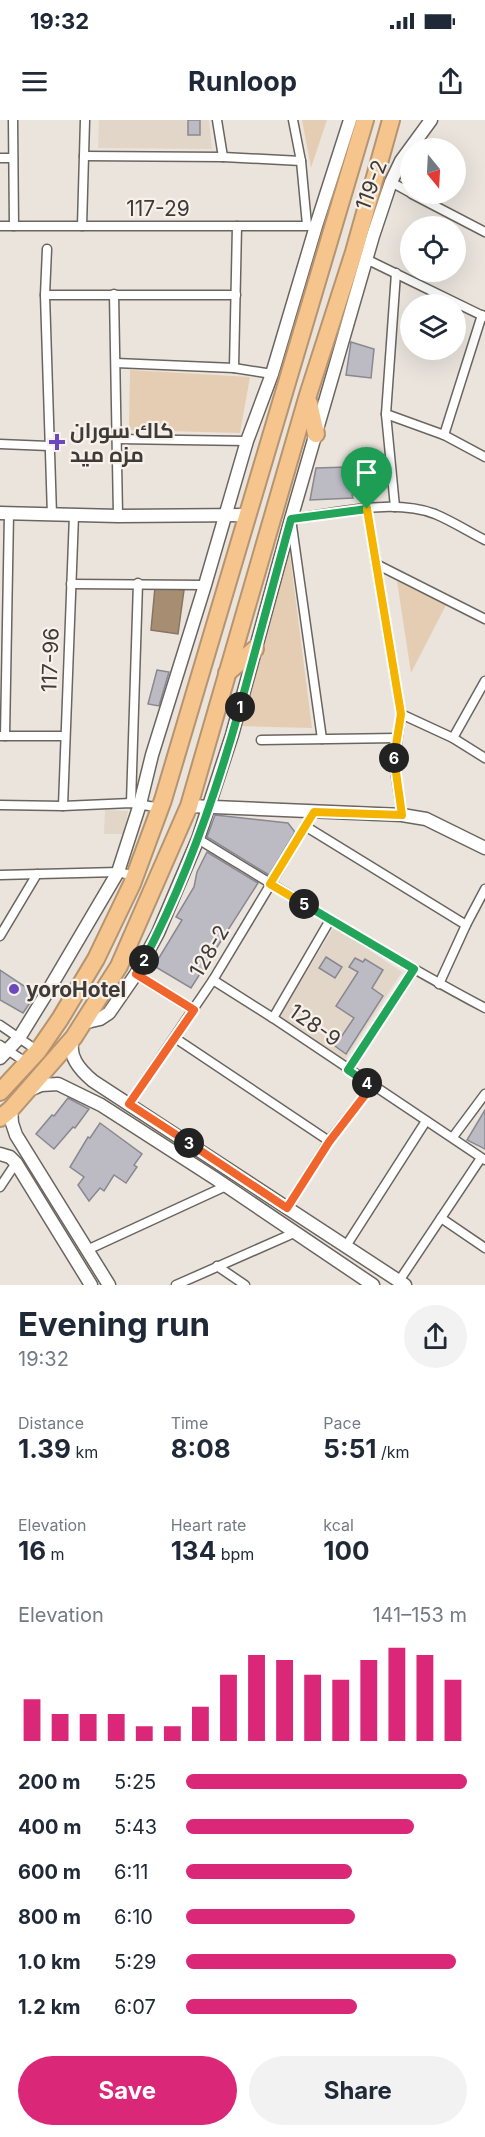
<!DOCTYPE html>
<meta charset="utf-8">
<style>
body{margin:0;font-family:Inter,Cairo,sans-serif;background:#f2f2f3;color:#1f2937;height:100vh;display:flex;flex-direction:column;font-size:22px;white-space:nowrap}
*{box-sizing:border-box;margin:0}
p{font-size:20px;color:#747a83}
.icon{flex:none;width:33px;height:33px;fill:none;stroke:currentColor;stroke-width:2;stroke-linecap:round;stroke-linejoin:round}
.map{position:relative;height:1165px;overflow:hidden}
.drawer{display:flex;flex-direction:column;background:#fff;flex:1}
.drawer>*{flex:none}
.needle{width:39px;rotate:162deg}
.controls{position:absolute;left:400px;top:18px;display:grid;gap:12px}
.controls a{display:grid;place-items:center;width:66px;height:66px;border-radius:50%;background:#fff;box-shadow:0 6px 24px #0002;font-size:30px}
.pin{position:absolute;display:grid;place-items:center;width:51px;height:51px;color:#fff;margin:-62px -26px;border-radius:50% 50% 50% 0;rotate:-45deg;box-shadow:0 0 6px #0007}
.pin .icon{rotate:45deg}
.km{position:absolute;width:30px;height:30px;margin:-15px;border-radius:50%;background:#222;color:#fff;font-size:16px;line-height:30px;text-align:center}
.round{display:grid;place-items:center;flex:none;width:63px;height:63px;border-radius:32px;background:#f2f2f3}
.overview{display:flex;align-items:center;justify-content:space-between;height:102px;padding:0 18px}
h1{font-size:33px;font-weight:700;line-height:45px}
.figures{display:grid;grid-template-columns:repeat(3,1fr);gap:9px;height:102px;padding:6px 18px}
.figures div{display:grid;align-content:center}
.figures b{font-size:26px;font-weight:700}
.figures small{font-size:16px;font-weight:400}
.figures p{font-size:16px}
.chart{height:168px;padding:12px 18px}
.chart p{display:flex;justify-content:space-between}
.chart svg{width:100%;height:108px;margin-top:6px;stroke:#db2777;stroke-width:6}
.cta{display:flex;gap:12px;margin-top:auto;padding:12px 18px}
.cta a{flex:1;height:69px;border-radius:36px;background:#db2777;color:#fff;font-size:24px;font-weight:700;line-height:69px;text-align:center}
.cta a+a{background:#f2f2f3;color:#1f2937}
ul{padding:0 18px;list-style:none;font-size:20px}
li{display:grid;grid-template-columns:96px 72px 1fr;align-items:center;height:45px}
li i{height:15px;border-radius:8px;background:#db2777}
.status{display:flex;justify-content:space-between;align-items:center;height:42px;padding:0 30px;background:#fff;direction:ltr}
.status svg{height:16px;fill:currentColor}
header{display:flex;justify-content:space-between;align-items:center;height:78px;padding:0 18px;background:#fff;font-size:27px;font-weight:700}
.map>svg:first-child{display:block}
.built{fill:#e2d6c9}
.green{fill:#e5cdb4}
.water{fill:#a78e73;stroke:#877561;stroke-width:1.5}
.building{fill:#bcbbc3;stroke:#898890;stroke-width:1.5}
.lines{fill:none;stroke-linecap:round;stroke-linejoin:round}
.street-casing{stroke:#6b655f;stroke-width:11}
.secondary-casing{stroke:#6b655f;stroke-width:15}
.highway-casing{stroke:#b5946f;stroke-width:20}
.street{stroke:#fff;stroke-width:8}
.secondary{stroke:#fff;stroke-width:12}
.highway{stroke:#f6c48d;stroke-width:16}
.split-1-casing{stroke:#fff;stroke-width:12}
.split-2-casing{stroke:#fff;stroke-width:12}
.split-3-casing{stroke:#fff;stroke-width:12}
.split-4-casing{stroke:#fff;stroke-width:12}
.split-5-casing{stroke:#fff;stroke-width:12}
.split-6-casing{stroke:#fff;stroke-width:12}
.split-7-casing{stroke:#fff;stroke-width:12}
.split-1{stroke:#22a559;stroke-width:8}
.split-2{stroke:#22a559;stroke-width:8}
.split-3{stroke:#f0652b;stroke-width:8}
.split-4{stroke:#f0652b;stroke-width:8}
.split-5{stroke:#22a559;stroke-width:8}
.split-6{stroke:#f5b400;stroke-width:8}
.split-7{stroke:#f5b400;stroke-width:8}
.poi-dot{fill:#6c47c0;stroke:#f8f1ea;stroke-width:2}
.labels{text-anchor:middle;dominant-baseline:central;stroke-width:4.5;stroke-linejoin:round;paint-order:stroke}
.street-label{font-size:21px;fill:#3d3a38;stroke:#f8f1ea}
.poi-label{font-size:21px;font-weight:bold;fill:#3d3a38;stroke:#f8f1ea;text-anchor:start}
</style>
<div class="status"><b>19:32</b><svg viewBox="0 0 49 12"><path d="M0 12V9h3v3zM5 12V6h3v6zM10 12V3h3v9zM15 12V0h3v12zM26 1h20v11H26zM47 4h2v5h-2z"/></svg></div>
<header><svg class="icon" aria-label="menu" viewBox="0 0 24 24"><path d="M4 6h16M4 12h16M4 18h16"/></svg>Runloop<svg class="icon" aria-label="share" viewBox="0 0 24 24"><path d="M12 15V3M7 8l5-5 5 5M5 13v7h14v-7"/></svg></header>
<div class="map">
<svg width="485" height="1165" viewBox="0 0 485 1165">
<rect width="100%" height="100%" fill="#eae4dd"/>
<g class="built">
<path d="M99 0H209L212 29 98 28Z"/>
<path d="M105 690 128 691 124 714H104Z"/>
<path d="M334 807 402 852 344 941 279 897Z"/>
</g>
<g class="green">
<path d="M302 0H327L311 48Z"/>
<path d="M130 250 250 257 240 313 129 310Z"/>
<path d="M289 428 312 608 239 606Z"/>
<path d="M397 461 446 485 411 553Z"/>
</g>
<path class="water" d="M155 467 184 470 178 514 151 510Z"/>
<g class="building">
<rect x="188" y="0" width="12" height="15"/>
<path d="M351 222 374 229 371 258 346 255Z"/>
<path d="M348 347 351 367 380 361 381 366 352 375 353 378 310 380 316 348Z"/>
<path d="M157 550 169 552 159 586 148 584Z"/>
<path d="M215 695 288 703 295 712 269 755 207 717Z"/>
<path d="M207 732 258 763 191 868 154 846 182 800 176 797 194 767 197 752Z"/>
<path d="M326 837 342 847 335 858 319 848Z"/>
<path d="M355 838 363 842 365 839 383 850 372 868 383 876 346 934 335 926 354 898 336 886 358 852 349 847Z"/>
<path d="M0 850 36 874 23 893 0 880Z"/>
<path d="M68 978 89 989 75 1008 73 1007 54 1029 36 1014 52 995 54 996Z"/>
<path d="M485 990V1029L467 1020Z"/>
<path d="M100 1003 142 1034 134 1045 137 1047 126 1063 114 1055 104 1071 100 1068 89 1081 78 1065 84 1057 70 1047 88 1017 90 1018Z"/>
</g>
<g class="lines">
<g class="street-casing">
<g id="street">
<path d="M13 0 14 106"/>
<path d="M217 0 223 37"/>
<path d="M293 0 301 41 307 105"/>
<path d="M84 36 223 37 301 41"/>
<path d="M0 38H13"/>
<path d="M391 62 411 73"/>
<path d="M412 74 485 112"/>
<path d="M0 106H316"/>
<path d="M82 106 85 0"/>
<path d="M47 129 45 175 52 395"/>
<path d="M366 139 485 197"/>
<path d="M114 174 118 396"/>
<path d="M45 175H236"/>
<path d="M116 243 234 248 272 254"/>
<path d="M234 248 237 106"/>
<path d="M386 294 444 315 485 337"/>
<path d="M444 315 482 195"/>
<path d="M117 319 247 321"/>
<path d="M0 324 49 326"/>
<path d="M395 387 386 294 396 153"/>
<path d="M367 389 401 594 394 644 402 695"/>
<path d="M376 444 485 499"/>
<path d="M71 464 205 465"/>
<path d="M401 594 453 618 485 638"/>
<path d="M0 616H65"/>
<path d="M5 616 9 393"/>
<path d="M453 618 485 561"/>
<path d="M322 619 291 399C335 393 393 378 435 394 452 401 469 412 485 420"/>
<path d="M261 620 397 618"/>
<path d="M131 683 138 463"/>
<path d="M0 685 63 686 131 683 161 688"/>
<path d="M63 686 74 395"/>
<path d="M305 706 466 805"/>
<path d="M198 719C293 777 387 836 485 888"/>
<path d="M0 755 118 752 135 756"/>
<path d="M0 816 37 754"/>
<path d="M136 854 194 890"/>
<path d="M213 860 273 898 485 1040"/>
<path d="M439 864 466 805 485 769"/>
<path d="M273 898 330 800"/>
<path d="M0 905 38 931"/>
<path d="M175 918 329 1021"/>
<path d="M0 925 27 943"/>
<path d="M348 950 414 849"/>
<path d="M129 984 213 860 314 692"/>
<path d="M453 1017 485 974"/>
<path d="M0 1067 16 1043"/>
<path d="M287 1088 329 1021 372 966"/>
<path d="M441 1098 485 1128"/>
<path d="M346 1126 426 1001"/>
<path d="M87 1130 226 1066"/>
<path d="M217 1146 245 1165"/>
<path d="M399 1161 481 1038"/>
<path d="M176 1165 294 1113"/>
</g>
</g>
<g class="secondary-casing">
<g id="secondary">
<path d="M0 393 118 396 247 395"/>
<path d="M189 686 402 695 426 699 485 728"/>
<path d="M83 903 100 899 109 893 136 854 158 813 198 719 232 615 291 399 373 116 391 62 401 41 431 0"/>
<path d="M74 917C66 935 80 950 93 961L405 1165"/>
<path d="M0 938 19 918 48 871 118 752 140 684 152 635 205 465 247 321 272 254 316 106 350 0"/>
<path d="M27 971 41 965 58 964 101 985 216 1059 373 1165"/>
<path d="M11 989 12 1003 16 1015 109 1165"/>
<path d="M0 1034 10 1037 16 1043 91 1165"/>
</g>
</g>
<g class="highway-casing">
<g id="highway">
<path d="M309 283 316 314"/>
<path d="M227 553 255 529"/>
<path d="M0 972 38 931 60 899 96 839 132 764 163 680 365 0"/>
<path d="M0 998 11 989 74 917 119 846 189 686 308 275 354 132 391 0"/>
</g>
</g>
<use href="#street" class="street"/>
<use href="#secondary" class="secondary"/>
<use href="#highway" class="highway"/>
</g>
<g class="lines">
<g class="split-1-casing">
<path id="split-1" d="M240 587 291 399 367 389"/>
</g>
<g class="split-2-casing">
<path id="split-2" d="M144 840C186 760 216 674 240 587"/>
</g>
<g class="split-3-casing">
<path id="split-3" d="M144 840 136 854 194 890 129 984 189 1023"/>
</g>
<g class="split-4-casing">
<path id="split-4" d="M189 1023 287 1088 329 1022 372 966 367 963"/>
</g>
<g class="split-5-casing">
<path id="split-5" d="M304 784 414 849 348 950 367 963"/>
</g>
<g class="split-6-casing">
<path id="split-6" d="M304 784 270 764 314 692 402 695 394 638"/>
</g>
<g class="split-7-casing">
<path id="split-7" d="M367 389 401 594 394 638"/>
</g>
<use href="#split-1" class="split-1"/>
<use href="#split-2" class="split-2"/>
<use href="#split-3" class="split-3"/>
<use href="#split-4" class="split-4"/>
<use href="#split-5" class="split-5"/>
<use href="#split-6" class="split-6"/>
<use href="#split-7" class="split-7"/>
</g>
<g class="poi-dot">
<path d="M54 313h6v6h6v6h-6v6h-6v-6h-6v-6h6z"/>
<circle cx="14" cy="869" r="6"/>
</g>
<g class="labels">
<g class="street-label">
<text transform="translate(371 65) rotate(-69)">119-2</text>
<text x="158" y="88">117-29</text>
<text transform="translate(50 540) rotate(-88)">117-96</text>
<text transform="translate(209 831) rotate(-59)">128-2</text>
<text transform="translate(315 905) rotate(35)">128-9</text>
</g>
<g class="poi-label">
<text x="70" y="310">كاك سوران<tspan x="70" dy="24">مزه ميد</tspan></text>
<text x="26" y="869">yoroHotel</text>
</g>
</g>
</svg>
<div class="controls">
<a><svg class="needle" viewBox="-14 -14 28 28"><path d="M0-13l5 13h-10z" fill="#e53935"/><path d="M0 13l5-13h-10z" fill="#747a83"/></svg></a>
<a><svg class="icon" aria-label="locate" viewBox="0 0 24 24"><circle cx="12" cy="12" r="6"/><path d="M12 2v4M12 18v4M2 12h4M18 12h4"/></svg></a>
<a><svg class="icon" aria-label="layers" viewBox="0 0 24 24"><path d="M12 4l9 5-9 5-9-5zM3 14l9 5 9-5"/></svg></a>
</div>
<div class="pin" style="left:367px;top:389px;background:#1e9e55"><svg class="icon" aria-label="arrive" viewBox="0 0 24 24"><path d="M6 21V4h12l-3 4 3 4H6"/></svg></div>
<b class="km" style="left:240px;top:587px">1</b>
<b class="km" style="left:144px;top:840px">2</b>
<b class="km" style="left:189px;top:1023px">3</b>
<b class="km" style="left:367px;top:963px">4</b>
<b class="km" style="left:304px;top:784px">5</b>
<b class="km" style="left:394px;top:638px">6</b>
</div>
<section class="drawer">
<div class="overview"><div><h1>Evening run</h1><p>19:32</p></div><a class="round"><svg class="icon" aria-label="share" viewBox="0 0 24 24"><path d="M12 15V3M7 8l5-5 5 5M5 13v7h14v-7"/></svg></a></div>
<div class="figures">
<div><p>Distance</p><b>1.39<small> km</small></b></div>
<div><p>Time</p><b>8:08</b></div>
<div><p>Pace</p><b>5:51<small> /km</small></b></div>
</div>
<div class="figures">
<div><p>Elevation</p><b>16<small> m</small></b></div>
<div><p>Heart rate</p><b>134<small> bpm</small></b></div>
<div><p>kcal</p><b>100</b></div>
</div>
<div class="chart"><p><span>Elevation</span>141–153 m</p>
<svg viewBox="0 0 160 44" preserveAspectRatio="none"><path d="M5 44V27M15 44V33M25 44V33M35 44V33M45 44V38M55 44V38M65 44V30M75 44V17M85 44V9M95 44V11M105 44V17M115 44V19M125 44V11M135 44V6M145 44V9M155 44V19"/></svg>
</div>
<ul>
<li><b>200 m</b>5:25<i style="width:100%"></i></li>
<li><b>400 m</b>5:43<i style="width:81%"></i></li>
<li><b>600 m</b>6:11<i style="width:59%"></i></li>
<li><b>800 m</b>6:10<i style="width:60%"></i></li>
<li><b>1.0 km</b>5:29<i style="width:96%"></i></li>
<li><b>1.2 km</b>6:07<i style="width:61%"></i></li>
</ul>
<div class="cta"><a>Save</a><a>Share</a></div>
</section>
